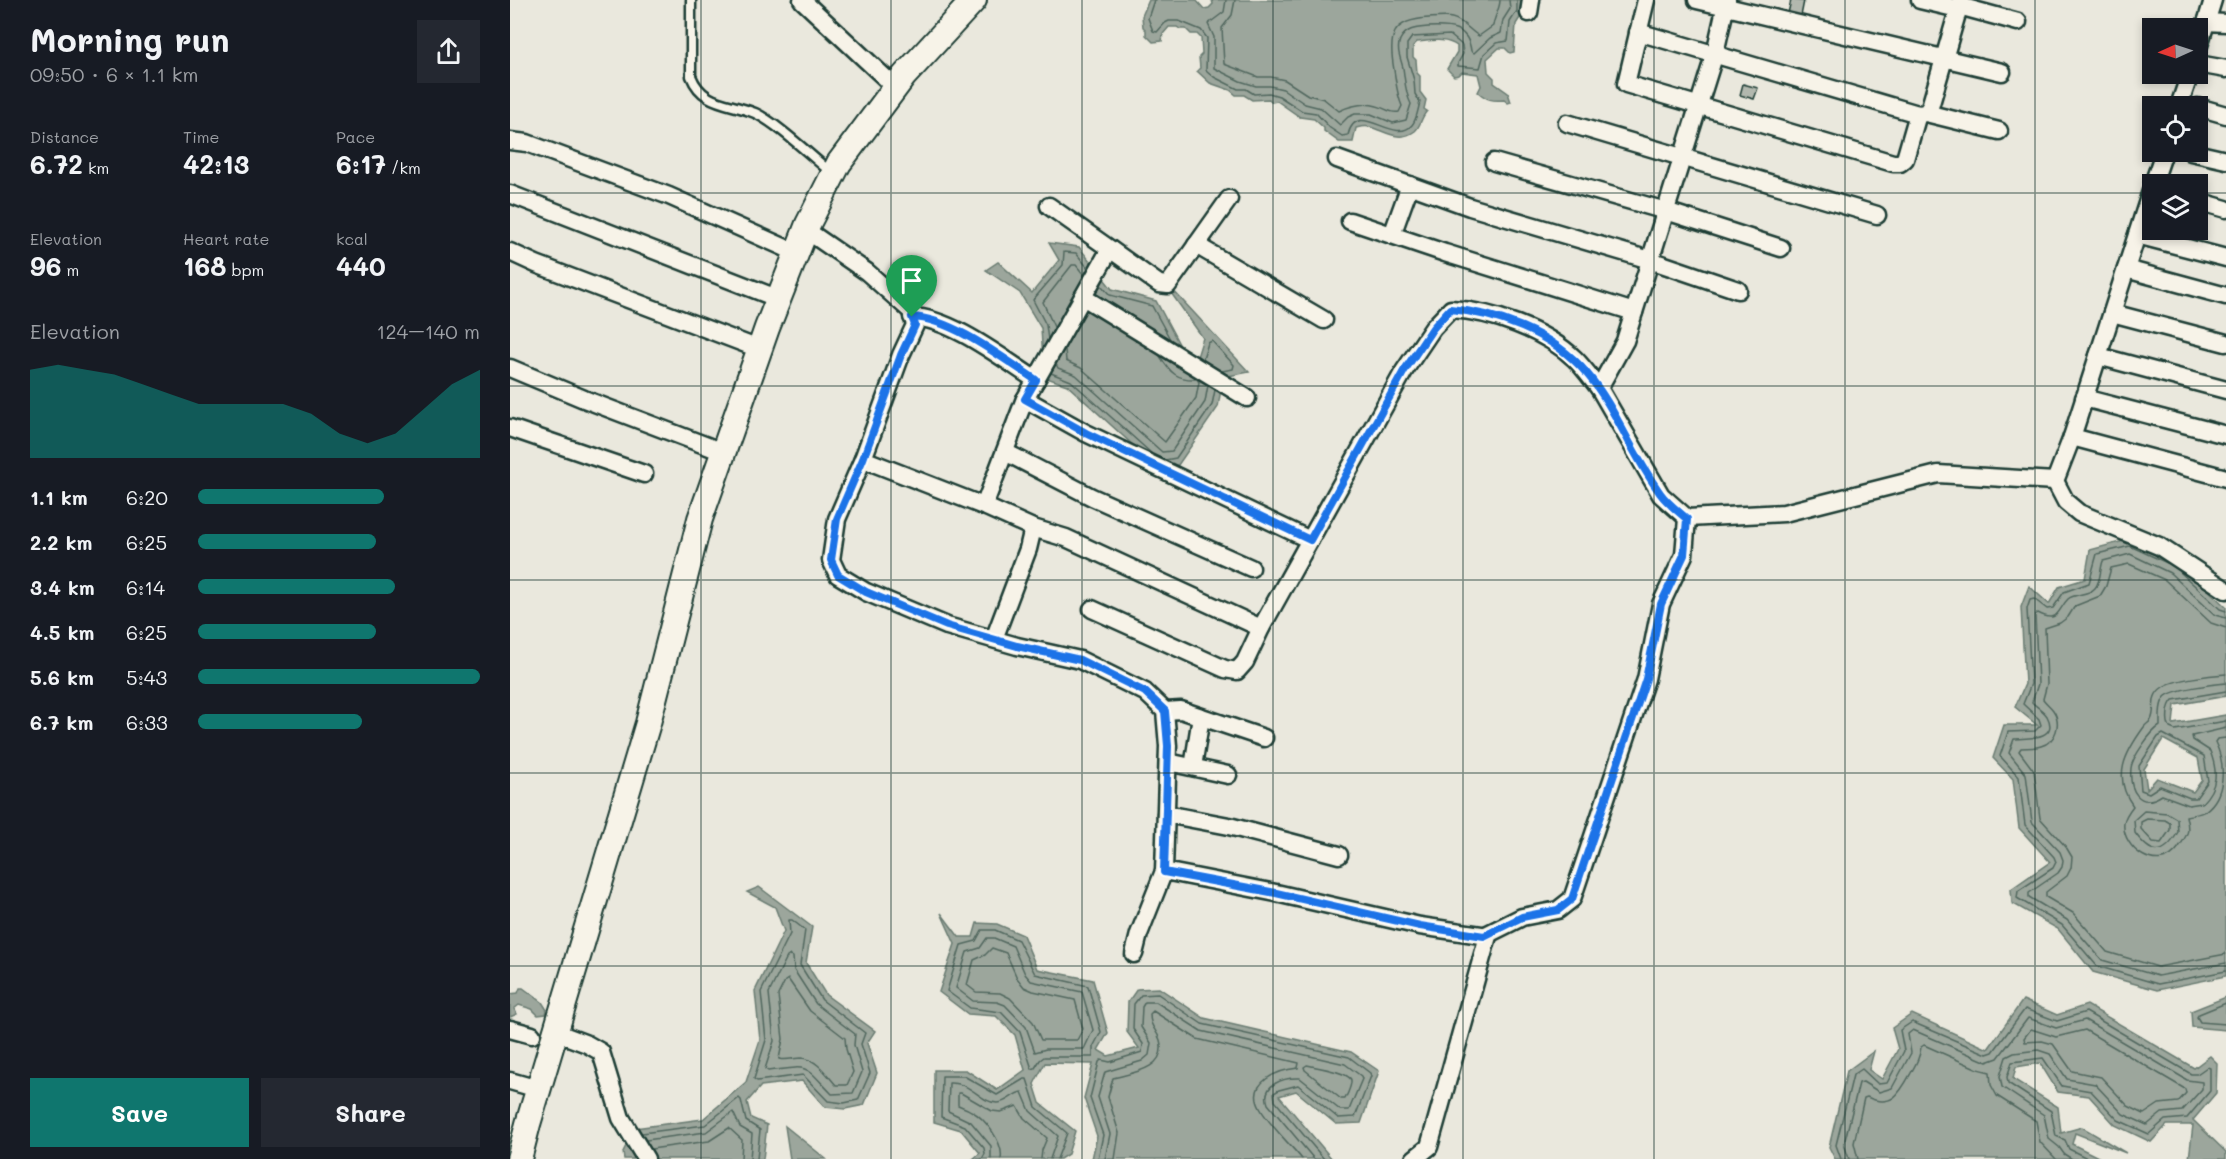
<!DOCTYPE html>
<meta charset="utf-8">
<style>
body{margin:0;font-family:Mali,sans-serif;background:#242831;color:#f1f3f6;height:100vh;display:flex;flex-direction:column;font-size:22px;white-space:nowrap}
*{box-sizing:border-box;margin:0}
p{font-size:20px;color:#9ea1a6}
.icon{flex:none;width:33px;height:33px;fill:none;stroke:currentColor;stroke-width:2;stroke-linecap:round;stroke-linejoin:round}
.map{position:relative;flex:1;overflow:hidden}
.details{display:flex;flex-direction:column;background:#171b24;width:510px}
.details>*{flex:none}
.needle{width:39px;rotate:267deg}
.buttons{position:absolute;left:1632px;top:18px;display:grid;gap:12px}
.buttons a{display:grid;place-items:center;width:66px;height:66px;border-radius:0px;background:#171b24;box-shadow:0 3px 9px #0003;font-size:30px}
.pin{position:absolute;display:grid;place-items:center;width:51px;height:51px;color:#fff;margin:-62px -26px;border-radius:50% 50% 50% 0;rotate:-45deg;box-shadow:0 0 6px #0007}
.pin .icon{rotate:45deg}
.round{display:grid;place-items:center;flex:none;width:63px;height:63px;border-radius:0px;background:#242831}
.summary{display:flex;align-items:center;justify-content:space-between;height:102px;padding:0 30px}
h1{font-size:33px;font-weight:700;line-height:45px}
.stats{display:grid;grid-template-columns:repeat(3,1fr);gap:9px;height:102px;padding:6px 30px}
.stats div{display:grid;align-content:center}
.stats b{font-size:26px;font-weight:700}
.stats small{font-size:16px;font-weight:400}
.stats p{font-size:16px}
.chart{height:168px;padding:12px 30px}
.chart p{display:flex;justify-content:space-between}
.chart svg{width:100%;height:108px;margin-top:6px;fill:#0f766e;opacity:.7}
.cta{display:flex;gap:12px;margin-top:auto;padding:12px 30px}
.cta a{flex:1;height:69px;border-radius:0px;background:#0f766e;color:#fff;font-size:24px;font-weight:700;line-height:69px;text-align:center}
.cta a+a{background:#242831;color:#f1f3f6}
ul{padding:0 30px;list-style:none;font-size:20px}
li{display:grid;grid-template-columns:96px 72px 1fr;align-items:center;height:45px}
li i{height:15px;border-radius:8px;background:#0f766e}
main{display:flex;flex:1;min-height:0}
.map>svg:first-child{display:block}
.water{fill:#9ca69c;stroke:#6a7c72;stroke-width:1.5;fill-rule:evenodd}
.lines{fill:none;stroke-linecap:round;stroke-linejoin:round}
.shore{stroke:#51675e;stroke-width:1.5}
.building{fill:#b2b8ae;stroke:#1f3d34;stroke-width:1.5}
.lane-casing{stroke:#1f3d34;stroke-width:13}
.street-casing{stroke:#1f3d34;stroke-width:21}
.secondary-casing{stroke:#1f3d34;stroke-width:28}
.lane{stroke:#f7f3e8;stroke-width:8}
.street{stroke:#f7f3e8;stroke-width:16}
.secondary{stroke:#f7f3e8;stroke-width:24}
.route-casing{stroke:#fff;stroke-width:12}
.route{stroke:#1a73e8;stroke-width:8}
.grid{fill:none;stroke:#1f3d34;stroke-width:1.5;stroke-opacity:0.55}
</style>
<main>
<section class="details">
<div class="summary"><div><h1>Morning run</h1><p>09:50 · 6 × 1.1 km</p></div><a class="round"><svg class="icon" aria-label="share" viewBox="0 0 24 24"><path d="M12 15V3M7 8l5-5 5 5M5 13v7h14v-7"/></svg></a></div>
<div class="stats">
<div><p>Distance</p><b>6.72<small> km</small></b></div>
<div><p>Time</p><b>42:13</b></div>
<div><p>Pace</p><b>6:17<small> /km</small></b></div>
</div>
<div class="stats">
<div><p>Elevation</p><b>96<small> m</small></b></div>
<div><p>Heart rate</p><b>168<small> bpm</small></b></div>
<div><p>kcal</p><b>440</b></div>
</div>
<div class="chart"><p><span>Elevation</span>124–140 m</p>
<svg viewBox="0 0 160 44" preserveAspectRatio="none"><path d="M0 44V8L10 6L20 8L30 10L40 14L50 18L60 22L70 22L80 22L90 22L100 26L110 34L120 38L130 34L140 24L150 14L160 8V44z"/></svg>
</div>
<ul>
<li><b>1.1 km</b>6:20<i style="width:66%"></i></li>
<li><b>2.2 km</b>6:25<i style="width:63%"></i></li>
<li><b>3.4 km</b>6:14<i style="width:70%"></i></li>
<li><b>4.5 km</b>6:25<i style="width:63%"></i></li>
<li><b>5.6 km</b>5:43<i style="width:100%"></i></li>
<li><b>6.7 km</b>6:33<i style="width:58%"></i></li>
</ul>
<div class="cta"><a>Save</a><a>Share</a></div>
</section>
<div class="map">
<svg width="1716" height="1159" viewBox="0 0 1716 1159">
<rect width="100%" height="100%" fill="#eae8dd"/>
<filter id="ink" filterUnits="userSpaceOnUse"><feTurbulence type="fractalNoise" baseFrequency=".0167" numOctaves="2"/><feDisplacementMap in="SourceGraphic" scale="12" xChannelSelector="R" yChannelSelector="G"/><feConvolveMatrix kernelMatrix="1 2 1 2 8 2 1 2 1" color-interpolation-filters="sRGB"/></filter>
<g filter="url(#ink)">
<g class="water">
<path d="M639 0H686L694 9 699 8 703 4 702 0H1013V13L1006 24 1004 52 1000 53 995 48H989L977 59 978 72 984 78V83L998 93 1001 102 998 103 994 100C982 101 977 100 968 92L971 86 968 74 952 72 949 75 944 76 937 69 947 52V46C935 37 920 41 907 42L903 46V57L906 60 907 73 910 76V92L916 100 914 109 917 111C911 117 911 126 905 131 889 143 875 131 860 127 856 126 850 127 846 128L843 142H829L814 131V128L804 119 790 117 767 101 762 102 759 99 742 100 734 95H726L720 90 700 83 687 71 690 68 689 57 692 54 691 38 687 34H681L676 29H670L667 27H659L653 34 652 41 643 42 636 35V30L633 27 632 16Z"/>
<path d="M539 243 569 247 602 289 646 301 676 357H687L693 338 647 273 739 372 713 377 708 407 668 465 646 466 557 385 534 377 531 328 510 293 476 270 488 262 522 293 549 260Z"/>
<path d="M1621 539 1669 562 1716 607V696L1665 705 1663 724 1716 715V976L1647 990 1583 972 1548 929 1502 903 1501 889 1540 862 1509 828 1503 779 1483 758 1494 725H1527L1505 707 1515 684 1511 607 1519 586 1539 604 1549 587 1575 579 1580 550ZM1653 739 1688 758 1692 780 1683 792 1647 778 1637 789 1634 769Z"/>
<path d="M249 887 302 927 296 963 316 995 365 1031 357 1043 367 1073 354 1105 335 1109 315 1107 292 1081 251 1086 237 1102 241 1118 257 1125 253 1159H114L113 1152 125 1128 193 1119 236 1082 250 1040 245 991 274 931 265 907 237 892Z"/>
<path d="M431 913 449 937H463L467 923 487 924 513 935 527 969 583 980 598 1033 588 1050 598 1056 629 1048 617 1032 618 1002 627 989 649 988 694 1018 841 1052 869 1071 851 1123 826 1124 786 1091 769 1096 822 1159H582L587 1136 574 1098 583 1064 535 1063 524 1084 530 1103 565 1131 558 1154 550 1159H463L470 1153 451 1130 424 1122V1070H456L487 1090 515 1070 505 1035 486 1016 458 1014 429 992 445 944Z"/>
<path d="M10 988H13L32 1002 37 1010 36 1014 28 1015 22 1009 9 1005 4 1009 7 1014 0 1017V994L8 993Z"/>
<path d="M1716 997V1030L1682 1027 1681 1011Z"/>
<path d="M1513 1000 1547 1015 1577 1005 1684 1068 1700 1056 1707 1063 1706 1093 1683 1120 1716 1152V1159H1679L1683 1125H1657L1641 1142 1605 1125 1579 1096 1548 1092 1530 1063 1506 1067 1503 1079 1548 1107 1551 1133 1572 1127 1616 1153 1565 1133 1562 1144 1592 1159H1325L1319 1147 1337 1071 1364 1051 1359 1070 1372 1079 1388 1049 1382 1028 1402 1014 1478 1049Z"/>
<path d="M275 1126 316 1159H280Z"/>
</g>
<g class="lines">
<g class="shore">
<path d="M644 0 638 18 643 31 647 32 655 23 659 21H669L691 30 697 38 696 70 704 77 728 89H736L744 94 759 93 769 96 792 111 806 113 820 128 832 136 838 135C847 98 884 146 902 125 907 119 908 109 910 102L905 94 904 80 897 57V44L902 37 940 35 952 45 953 54 948 63V66L970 68 974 54 986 43 998 41 1000 22 1007 11V0"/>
<path d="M716 0 714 12 698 24 704 37V68L730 81 746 86H760L773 89 795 104 811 108 830 125 838 117 845 114H861L883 123 896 120 901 104C895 93 895 80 893 68 891 59 886 50 890 40 896 28 907 28 918 27 939 26 958 26 961 51L964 53 980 38 991 33 993 20 1000 9 999 0"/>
<path d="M725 0 722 15 712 28 714 64 748 77H761L775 80 798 95 814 99 829 111C840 106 854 102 867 106 875 108 881 114 889 112L892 106C887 95 886 82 884 70 878 36 881 20 919 18 927 18 935 16 942 18 954 21 960 31 969 36L983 26C984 17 990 9 990 0"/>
<path d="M591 285 600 295 642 306 660 339"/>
<path d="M544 327 533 302 562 265H566L574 275"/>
<path d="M538 340 536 325 523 300 553 265 554 252 566 253 578 268"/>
<path d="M555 349 556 361 571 368 655 442 686 398 689 382 687 379C667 380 660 373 650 356"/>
<path d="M693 359 698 343 702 341 724 365 723 369 712 371"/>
<path d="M546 364 548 368 566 375 652 452 662 451 695 402 698 385"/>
<path d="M541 373 561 381 641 453"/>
<path d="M655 460 666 458 702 405 705 390"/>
<path d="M1657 563 1620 546 1587 554 1579 583 1554 592 1543 608 1537 609 1524 599 1520 600 1517 609 1521 684 1513 704 1529 719 1531 725 1525 731 1498 732 1490 756 1509 777 1515 825 1544 857 1546 862 1543 868 1508 891 1507 898 1552 925 1587 966 1648 984 1716 971"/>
<path d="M1670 572 1710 609 1716 611"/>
<path d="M1716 618 1705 615 1660 573 1620 554 1593 561C1590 569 1591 581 1585 588 1578 596 1565 593 1558 599 1547 610 1549 624 1528 613L1525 615 1528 684 1522 702C1526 707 1533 710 1537 716 1550 740 1516 738 1504 739L1499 753 1516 774 1522 822 1550 852 1553 860 1552 867 1548 873 1519 893V897L1557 920 1592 960 1648 976 1716 963"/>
<path d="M1716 628 1701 623 1655 580 1619 564 1601 568 1596 586 1590 596 1565 606 1558 617 1550 623 1535 628 1537 684 1533 699C1536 703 1540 706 1543 710 1552 723 1546 742 1531 746 1525 748 1518 748 1511 748L1509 751 1524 771 1530 818 1556 847 1562 857 1561 868 1557 876 1536 892V897L1563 913 1597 952 1648 967 1716 954"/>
<path d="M1716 674C1702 675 1664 679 1653 687 1638 697 1647 709 1641 720 1639 723 1636 724 1634 727 1615 753 1602 777 1623 806 1619 811 1615 816 1614 823 1611 847 1648 877 1669 847 1673 841 1677 836 1678 830 1678 825 1677 820 1676 816 1683 814 1689 815 1695 811 1716 796 1716 764 1705 742L1707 739 1716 738"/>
<path d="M1716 683C1704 684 1662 689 1655 697 1649 704 1650 717 1650 726 1641 731 1622 758 1621 768 1619 790 1629 810 1652 795L1679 805 1692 803C1708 786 1708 772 1700 751L1683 740 1682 736 1716 728"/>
<path d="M1716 691 1663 700C1657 706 1656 721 1660 728L1665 730 1716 721"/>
<path d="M1653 734 1694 756 1698 781 1686 798H1680L1650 786 1639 793 1631 790 1629 766 1648 737Z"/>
<path d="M1634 811 1657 813 1667 819 1668 832C1653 858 1641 855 1625 833L1624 820Z"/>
<path d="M1637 819 1655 820 1660 823V830L1651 843 1643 842 1631 829V822Z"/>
<path d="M279 920H282L295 930 290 965 312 1000 355 1033 351 1044 360 1073 348 1100 334 1103 318 1101 293 1075 247 1081 244 1079 256 1040 251 992 280 934Z"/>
<path d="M472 930H485L508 940 525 974 578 986 591 1032 583 1047V1057H534L530 1060 525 1068 522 1069 510 1032 491 1012 460 1008 437 991 451 945 466 941Z"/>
<path d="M477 938H484L503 946 515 974 521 981 572 992 583 1030 574 1049H536L525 1052 516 1027 495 1005 487 1002 463 1001 446 988 457 952 470 948Z"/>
<path d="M482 948 496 953 507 978 514 987 523 991 565 1000 573 1029 567 1040H531L523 1022 500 998 490 993 466 992 457 985 464 960 475 955Z"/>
<path d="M280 955 283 957 284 970 306 1004 345 1034 344 1045 352 1072 343 1093 322 1094C292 1063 301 1066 258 1071L255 1069 264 1041 259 993 277 957Z"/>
<path d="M278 979 300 1011 335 1038 336 1049 343 1072 337 1085H326C317 1075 307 1059 292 1058 284 1058 276 1061 269 1059L273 1039 268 995 275 981Z"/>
<path d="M1716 1003 1689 1014 1687 1017 1690 1022 1716 1024"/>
<path d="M1521 1029 1546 1037 1575 1030 1675 1089 1676 1093 1668 1102 1649 1104 1634 1114 1618 1106 1591 1077 1562 1071 1543 1044 1532 1041 1515 1042 1514 1038Z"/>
<path d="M797 1065C805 1067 839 1072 841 1080 842 1085 837 1095 835 1099H831L795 1070 794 1067Z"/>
<path d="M132 1133 195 1125 229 1098 231 1100 236 1121 250 1130 247 1159"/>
<path d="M136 1140 196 1132 223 1112 230 1127 242 1134 240 1159"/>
<path d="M141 1149 199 1141 219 1128 232 1140 231 1159"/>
<path d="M472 1159 475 1154 474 1148 455 1126 431 1117 432 1076H454L487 1095 514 1079H517L526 1107 557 1133 547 1159"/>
<path d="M481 1159V1146L461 1122 438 1111 439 1083C462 1082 469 1102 487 1103 497 1103 503 1093 512 1092L520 1111 548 1136 540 1159"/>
<path d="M491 1159C494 1143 475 1118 461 1111 457 1108 452 1107 448 1105V1093H451L482 1111 491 1112 507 1106 514 1118 537 1138 532 1150 531 1159"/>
<path d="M588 1159 593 1135 580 1098 589 1062 591 1060 600 1062 632 1052 633 1044 623 1029 624 1004 631 995 648 994 692 1024 839 1057 860 1073 861 1076 845 1117 828 1118 788 1085 769 1090 764 1093 765 1101 814 1159"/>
<path d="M595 1159 600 1134 588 1097 595 1072 632 1061 639 1055 641 1043 631 1027 632 1007 635 1002H646L691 1031 835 1064 851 1076 852 1079 839 1110H830L790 1078C773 1077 751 1085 758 1104L804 1159"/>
<path d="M605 1159 609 1133 598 1097 603 1078C622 1073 658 1069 650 1040 646 1028 640 1028 640 1014L643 1011 687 1039 789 1063 788 1068C768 1070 736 1082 750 1108 759 1125 780 1144 792 1159"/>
<path d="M1331 1159 1326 1145 1343 1075 1352 1069 1368 1084 1377 1083 1394 1051 1390 1030 1402 1022 1477 1054 1483 1052 1515 1009 1547 1021 1576 1012 1681 1074H1687L1697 1067 1700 1068V1091L1677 1118 1655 1120 1639 1134 1608 1120 1581 1091 1552 1086 1533 1058 1502 1062 1497 1077 1498 1083 1541 1111 1546 1136 1555 1140 1559 1149 1579 1159"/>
<path d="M1339 1159 1334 1144 1349 1083 1353 1082 1369 1092 1382 1088 1401 1053 1398 1034 1403 1030 1477 1062 1488 1058 1518 1018 1546 1028 1575 1020 1677 1080 1692 1082V1089L1672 1111 1652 1113 1637 1125 1613 1114 1585 1084 1557 1079 1540 1054 1528 1050 1504 1053 1496 1057 1490 1076 1492 1087 1534 1115 1539 1139 1549 1147 1554 1154 1562 1159"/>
<path d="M1348 1159 1344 1143 1354 1098 1357 1097C1382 1109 1390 1093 1401 1073 1406 1064 1410 1057 1411 1047L1414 1045 1468 1069 1480 1072 1481 1085 1487 1096 1526 1121 1530 1142 1546 1159"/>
</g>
</g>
<g class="building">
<path d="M1281 0 1294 1 1290 21 1277 18Z"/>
<path d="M1233 84 1248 88 1244 99 1230 95Z"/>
</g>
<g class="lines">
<g class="lane-casing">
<path id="lane" d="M181 0V76C193 106 219 102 245 113 267 123 302 157 322 173"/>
</g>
<g class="street-casing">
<g id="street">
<path d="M292 0 385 87"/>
<path d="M1136 0 1116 84 1383 163H1390L1395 159 1408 114"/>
<path d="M1187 0 1492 72"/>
<path d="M1410 0 1448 9"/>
<path d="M1449 6 1508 22"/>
<path d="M1019 13 1021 0"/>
<path d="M1696 22 1716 23"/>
<path d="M1128 32 1408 114 1416 113 1420 107 1451 0"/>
<path d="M1688 49 1703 0"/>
<path d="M1688 64 1716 69"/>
<path d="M1669 106 1680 74"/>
<path d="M1688 107 1716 115"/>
<path d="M1416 113 1489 131"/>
<path d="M1057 123 1367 215"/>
<path d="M0 141 17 143 159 196 287 253"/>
<path d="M1681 152 1716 160"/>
<path d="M827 159 960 207 1140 260 1228 290"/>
<path d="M984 162 1156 211 1271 248"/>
<path d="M1643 184 1654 152"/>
<path d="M0 194 269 299"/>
<path d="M1688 201 1716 209"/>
<path d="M840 221 935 253 1124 312"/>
<path d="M296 230 357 272 401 311 405 325 391 355 353 459 476 507 523 528 556 538 751 628"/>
<path d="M882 235 900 185"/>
<path d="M1627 235 1716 258"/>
<path d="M686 245 814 320"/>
<path d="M600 249 649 284 658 285 719 199"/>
<path d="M0 252 26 264 249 349"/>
<path d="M1616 269 1716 296"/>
<path d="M573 297 737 398"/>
<path d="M1602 313 1716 343"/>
<path d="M402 317C441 318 493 359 526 380"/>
<path d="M1588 356 1716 390"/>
<path d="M0 368 74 399 213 452"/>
<path d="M1089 388 1151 495 1177 518 1274 513 1428 474 1545 481 1556 502 1569 513 1649 546 1716 590"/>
<path d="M1574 398 1716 435"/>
<path d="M515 399 576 433 800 540"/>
<path d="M0 428 134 474"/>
<path d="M1562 437 1716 478"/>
<path d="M495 452 582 497 741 568"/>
<path d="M353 459 327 519 321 560 328 575 356 592 437 626 507 646 570 660 635 692 655 711 658 746 654 871 766 893 910 926 978 936 919 1147 904 1159"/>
<path d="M1545 481 1562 437 1642 188"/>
<path d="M474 506 514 401 600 249 539 206"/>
<path d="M582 609 715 669 727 671 735 662 751 628 894 371 923 328 941 309C981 311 1035 330 1065 359 1074 368 1081 378 1089 388L1115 341 1205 53 1217 0"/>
<path d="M484 639 518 549 523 528"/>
<path d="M655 711 671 710 754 738"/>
<path d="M658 762 718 775"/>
<path d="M683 767 691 717"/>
<path d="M656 814 719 826 829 855"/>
<path d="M974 936 1012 917 1048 910 1062 899 1136 679 1151 604 1174 555 1177 518"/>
<path d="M624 954 629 934 654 871"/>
<path d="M0 1029 22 1035"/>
<path d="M45 1032 77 1044 91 1052 111 1118 136 1159"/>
<path d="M0 1081 28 1089"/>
</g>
</g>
<g class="secondary-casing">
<path id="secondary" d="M9 1159 18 1124 138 723 190 519 257 328 298 224 329 163 394 76 464 0"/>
</g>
<use href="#lane" class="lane"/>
<use href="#street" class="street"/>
<use href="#secondary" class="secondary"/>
</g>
</g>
<g class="lines" filter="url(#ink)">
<g class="route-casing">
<path id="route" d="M940 309C966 311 988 317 1012 327 1097 363 1102 426 1150 493 1157 503 1168 511 1177 519L1174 555 1151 604 1136 679 1062 899 1048 910 1012 917 974 936 910 926 766 893 654 872 658 746 655 711 635 692 570 660 507 646 437 626 356 592 328 575 321 560 327 519 353 459 391 355 405 325 402 317C441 318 494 359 526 380L515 399 576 433 800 540 894 371 923 328Z"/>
</g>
<use href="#route" class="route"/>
</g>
<path class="grid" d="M191 0V1159M381 0V1159M572 0V1159M763 0V1159M953 0V1159M1144 0V1159M1335 0V1159M1525 0V1159M0 193H1642M1688 193H1716M0 386H1716M0 580H1716M0 773H1716M0 966H1716"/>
</svg>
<div class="buttons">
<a><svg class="needle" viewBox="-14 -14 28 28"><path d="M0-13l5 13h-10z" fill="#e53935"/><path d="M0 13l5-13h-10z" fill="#9ea1a6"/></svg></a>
<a><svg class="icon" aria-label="locate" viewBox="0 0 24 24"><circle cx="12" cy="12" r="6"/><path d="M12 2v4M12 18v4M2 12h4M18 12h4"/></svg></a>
<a><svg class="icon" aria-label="layers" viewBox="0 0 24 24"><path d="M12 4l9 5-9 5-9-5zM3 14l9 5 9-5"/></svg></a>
</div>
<div class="pin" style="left:402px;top:317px;background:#1e9e55"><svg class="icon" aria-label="arrive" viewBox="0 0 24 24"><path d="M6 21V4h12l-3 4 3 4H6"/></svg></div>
</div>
</main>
